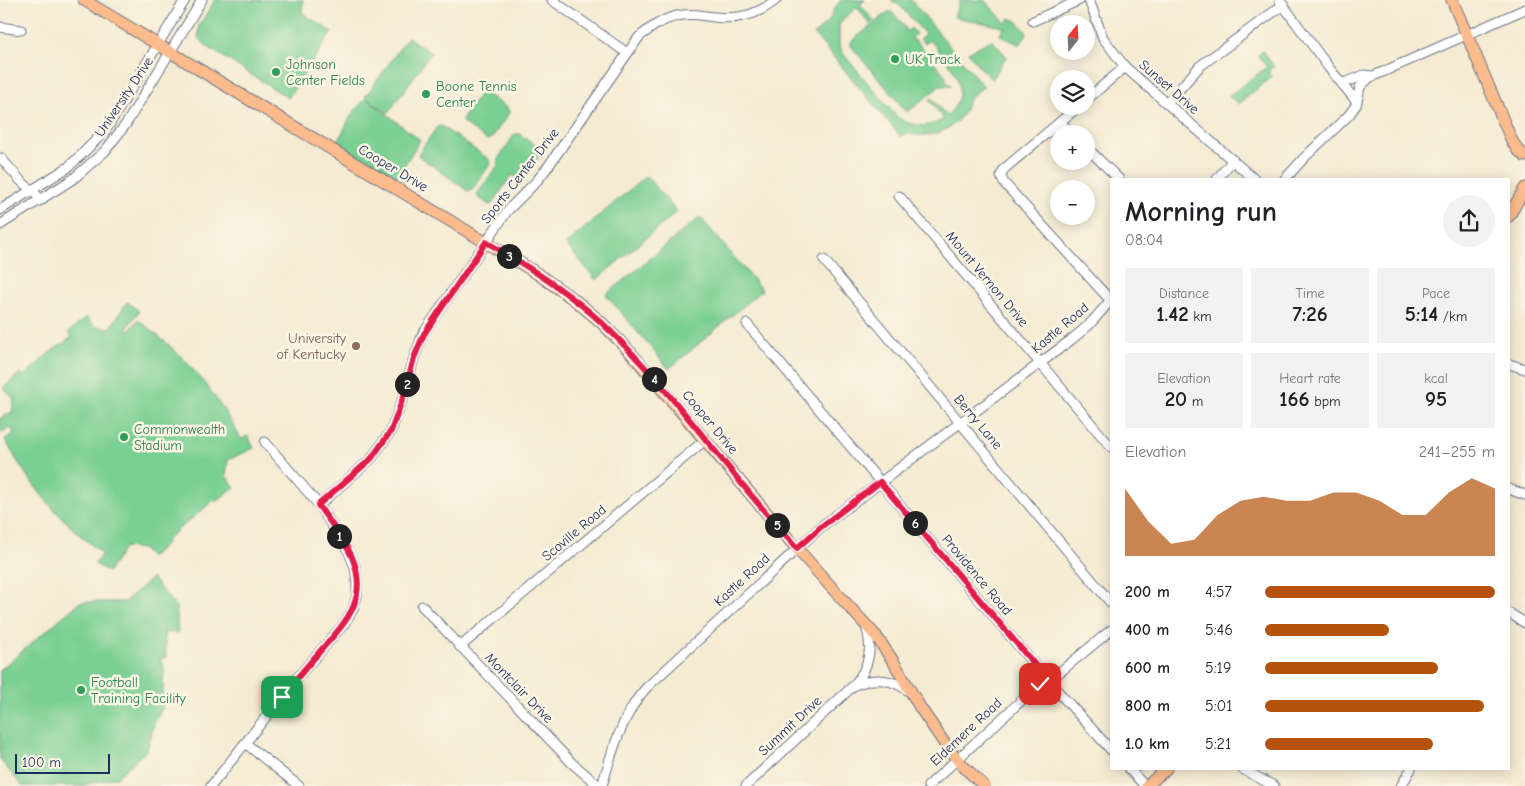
<!DOCTYPE html>
<meta charset="utf-8">
<style>
body{margin:0;font-family:"Comic Neue",sans-serif;background:#f2f2f2;color:#202124;height:100vh;display:flex;flex-direction:column;font-size:19px;white-space:nowrap}
*{box-sizing:border-box;margin:0}
p{font-size:16px;color:#757577}
.icon{flex:none;width:28px;height:28px;fill:none;stroke:currentColor;stroke-width:2;stroke-linecap:round;stroke-linejoin:round}
.map{position:relative;flex:1;overflow:hidden}
.panel{position:absolute;left:1110px;top:178px;width:400px;height:592px;display:flex;flex-direction:column;background:#fff;border-radius:0px;box-shadow:0 2px 12px #0003}
.panel>*{flex:none}
.needle{width:32px;rotate:18deg}
.controls{position:absolute;left:1050px;top:15px;display:grid;gap:10px}
.controls a{display:grid;place-items:center;width:45px;height:45px;border-radius:50%;background:#fff;box-shadow:0 2px 12px #0003;font-size:25px}
.scale{position:absolute;left:15px;bottom:12px;width:95px;box-sizing:border-box;padding-left:5px;border:2px solid #1b2f5e;border-top:0;font-size:14px;line-height:18px;white-space:nowrap;color:#1b2f5e;-webkit-text-stroke:4px #fcf5e5;paint-order:stroke}
.pin{position:absolute;display:grid;place-items:center;width:42px;height:42px;color:#fff;margin:-21px;border-radius:10px;box-shadow:0 2px 8px #0006}
.km{position:absolute;width:25px;height:25px;margin:-12px;border-radius:50%;background:#222;color:#fff;font-size:14px;line-height:25px;text-align:center}
.round{display:grid;place-items:center;flex:none;width:52px;height:52px;border-radius:26px;background:#f2f2f2}
.summary{display:flex;align-items:center;justify-content:space-between;height:85px;padding:0 15px}
h1{font-size:28px;font-weight:800;line-height:38px}
.figures{display:grid;grid-template-columns:repeat(3,1fr);gap:8px;height:85px;padding:5px 15px}
.figures div{display:grid;align-content:center;border-radius:0px;background:#f2f2f2;text-align:center}
.figures b{font-size:21px;font-weight:800}
.figures small{font-size:14px;font-weight:400}
.figures p{font-size:14px}
.chart{height:140px;padding:10px 15px}
.chart p{display:flex;justify-content:space-between}
.chart svg{width:100%;height:90px;margin-top:5px;fill:#b45309;opacity:.7}
ul{padding:0 15px;list-style:none;font-size:16px}
li{display:grid;grid-template-columns:80px 60px 1fr;align-items:center;height:38px}
li i{height:12px;border-radius:6px;background:#b45309}
.map>svg:first-child{display:block}
.green{fill:#7acf92;stroke:#4a7f78}
.lines{fill:none;stroke-linecap:round;stroke-linejoin:round}
.minor-casing{stroke:#677187;stroke-width:11}
.major-casing{stroke:#677187;stroke-width:13}
.minor{stroke:#fff;stroke-width:9}
.major{stroke:#fbbb8c;stroke-width:11}
.route-casing{stroke:#fff;stroke-width:10}
.route{stroke:#e11d48;stroke-width:6}
.leisure-dot{fill:#2e9e5b;stroke:#fcf5e5;stroke-width:2}
.education-dot{fill:#8d6e63;stroke:#fcf5e5;stroke-width:2}
.labels{text-anchor:middle;dominant-baseline:central;stroke-width:5;stroke-linejoin:round;paint-order:stroke}
.leisure-label{font-size:14px;fill:#27864d;stroke:#fcf5e5;text-anchor:start}
.street-label{font-size:14px;fill:#1b2f5e;stroke:#fcf5e5}
.education-label{font-size:14px;fill:#785e54;stroke:#fcf5e5;text-anchor:end}
</style>
<div class="map">
<svg width="1525" height="786" viewBox="0 0 1525 786">
<rect width="100%" height="100%" fill="#fcf5e5"/>
<filter id="ink" filterUnits="userSpaceOnUse"><feTurbulence type="fractalNoise" baseFrequency=".02" numOctaves="2"/><feDisplacementMap in="SourceGraphic" scale="10" xChannelSelector="R" yChannelSelector="G"/><feConvolveMatrix kernelMatrix="1 2 1 2 8 2 1 2 1" color-interpolation-filters="sRGB"/></filter>
<filter id="wash" filterUnits="userSpaceOnUse"><feTurbulence type="fractalNoise" baseFrequency=".0096" numOctaves="4" result="noise"/><feDisplacementMap in="SourceGraphic" scale="20" xChannelSelector="R" yChannelSelector="G"/><feGaussianBlur stdDeviation="1.12" result="paint"/><feColorMatrix in="noise" values="0 0 0 0 0 0 0 0 0 0 0 0 0 0 0 0 0 1.4 0 .05"/><feComposite in="paint" operator="in"/></filter>
<g filter="url(#wash)">
<rect width="100%" height="100%" fill="#f5ebd2"/>
<g class="green">
<path d="M215 0H303L302 13 332 32 288 98 206 46 198 38 199 26Z"/>
<path d="M841 0H865L860 4 874 21 870 24 857 7 843 19 839 26V44L844 55 896 116 902 120 911 124 924 126 936 123 944 119 929 100 931 98 947 116C975 88 949 63 930 40L925 44 920 38 925 34 901 7 891 0H911L984 87C979 90 972 95 969 100 967 103 966 108 964 111 953 133 928 139 905 133L901 137 814 34 829 21 834 9Z"/>
<path d="M960 0H984L1006 23 1010 18 1018 22 1027 33 1020 45 1000 35 1004 27 954 17Z"/>
<path d="M888 12H892L905 27 906 32 911 28 916 34 911 39 916 41 946 76V81L952 86H940L909 111H906L851 46V42Z"/>
<path d="M408 37 431 53 388 113 365 97Z"/>
<path d="M992 40 1007 57 1004 60 992 80 980 68 968 52Z"/>
<path d="M1263 51 1274 67 1268 72 1271 77 1239 104 1228 96 1267 67 1258 55Z"/>
<path d="M481 92H484L508 109 509 113 491 139 487 140 463 123 462 119Z"/>
<path d="M366 98 420 140 395 180 336 145 352 114Z"/>
<path d="M441 126 490 160 491 163 472 190 468 191 419 156 418 154 437 127Z"/>
<path d="M515 134H520L541 149 542 152 523 178 519 179 512 175 492 204 489 205 478 197 477 194 498 165V159Z"/>
<path d="M646 176 677 212 596 280 566 244Z"/>
<path d="M700 217 762 290 669 369 606 295Z"/>
<path d="M127 302 139 311 126 330 129 331 138 320C186 356 212 387 241 439L248 436 254 448 228 460 226 476 235 487 216 501 214 500 166 540 167 542 150 558 143 549 125 547 108 572 95 564 102 553C61 522 29 485 5 439L14 433 11 428 0 433V418L12 412 14 399 3 388 20 373 24 376 48 354 72 337 68 333 86 317 96 327 110 328Z"/>
<path d="M152 578 176 607 178 633 164 632 166 657 160 659 164 669 162 709 155 720 147 750 117 777 80 786H22L0 760V670L80 602H124Z"/>
</g>
</g>
<g filter="url(#ink)">
<g class="lines">
<g class="minor-casing">
<g id="minor">
<path d="M552 0 627 53"/>
<path d="M1089 0 1103 38 1125 67 1254 179"/>
<path d="M1280 1 1329 68 1357 102"/>
<path d="M1033 21 1080 0"/>
<path d="M0 27 21 30"/>
<path d="M1342 84 1364 75 1372 76"/>
<path d="M1086 100 1125 67"/>
<path d="M1167 103 1200 66 1283 5"/>
<path d="M1079 106 1004 169 1001 176 1004 183 1111 301"/>
<path d="M1060 122 1072 134"/>
<path d="M1086 147 1119 179"/>
<path d="M1 158 20 180 42 200"/>
<path d="M1217 179 1233 160"/>
<path d="M1285 179 1304 158 1349 115 1356 105 1360 87 1369 78 1525 9"/>
<path d="M899 196 1111 447"/>
<path d="M0 210 67 168 80 156 106 130 185 0"/>
<path d="M0 225 73 179 105 151 126 124 202 0"/>
<path d="M824 260 1111 603"/>
<path d="M747 324 1043 675 1111 750"/>
<path d="M1509 364 1525 369"/>
<path d="M1509 489 1525 495"/>
<path d="M319 505 371 459 391 431 404 395 414 358 423 334 508 210 536 182 547 168 639 37C653 26 666 17 683 15 694 13 704 16 714 17 738 20 757 15 776 0"/>
<path d="M422 606 572 763 599 786"/>
<path d="M1509 613 1525 623"/>
<path d="M460 647 705 440"/>
<path d="M1049 681 1111 630"/>
<path d="M855 684C869 667 873 647 866 627"/>
<path d="M245 743 299 786"/>
<path d="M1129 769 1145 786"/>
<path d="M1242 769 1274 786"/>
<path d="M211 786 297 678 344 624 353 609 357 596V579L355 567 349 552 319 505 265 442"/>
<path d="M602 786C611 754 623 713 646 688L822 526 1071 340 1089 325 1111 300"/>
<path d="M746 786 853 686C874 676 892 678 910 692"/>
<path d="M928 786 1046 678"/>
<path d="M1401 786 1411 769"/>
</g>
</g>
<g class="major-casing">
<g id="major">
<path d="M84 0 495 248 535 272 576 301 601 322 632 354 792 543 832 588 876 636 893 661 921 709 947 747 963 766 984 786"/>
<path d="M1452 0 1512 141 1517 149 1525 156"/>
<path d="M1509 216 1525 188"/>
<path d="M1147 786 1166 769"/>
</g>
</g>
<use href="#minor" class="minor"/>
<use href="#major" class="major"/>
</g>
</g>
<g class="lines" filter="url(#ink)">
<g class="route-casing">
<path id="route" d="M282 697C295 680 308 665 322 649 347 621 369 598 352 557 344 539 330 522 318 505L371 459 391 431 404 395 414 358 424 334 486 242C526 265 567 291 601 322 673 390 730 476 797 548L822 526 880 482 1046 678 1040 684"/>
</g>
<use href="#route" class="route"/>
</g>
<g class="leisure-dot">
<circle cx="895" cy="59" r="5"/>
<circle cx="276" cy="72" r="5"/>
<circle cx="426" cy="94" r="5"/>
<circle cx="124" cy="437" r="5"/>
<circle cx="81" cy="690" r="5"/>
</g>
<circle class="education-dot" cx="356" cy="346" r="5"/>
<g class="labels">
<g class="leisure-label">
<text x="905" y="59">UK Track</text>
<text x="286" y="64">Johnson<tspan x="286" dy="16">Center Fields</tspan></text>
<text x="436" y="86">Boone Tennis<tspan x="436" dy="16">Center</tspan></text>
<text x="134" y="429">Commonwealth<tspan x="134" dy="16">Stadium</tspan></text>
<text x="91" y="682">Football<tspan x="91" dy="16">Training Facility</tspan></text>
</g>
<g class="street-label">
<text transform="translate(1169 87) rotate(41)">Sunset Drive</text>
<text transform="translate(124 97) rotate(-56)">University Drive</text>
<text transform="translate(393 168) rotate(31)">Cooper Drive</text>
<text transform="translate(520 176) rotate(-52)">Sports Center Drive</text>
<text transform="translate(987 279) rotate(50)">Mount Vernon Drive</text>
<text transform="translate(1060 328) rotate(-40)">Kastle Road</text>
<text transform="translate(710 422) rotate(50)">Cooper Drive</text>
<text transform="translate(978 422) rotate(50)">Berry Lane</text>
<text transform="translate(574 533) rotate(-40)">Scoville Road</text>
<text transform="translate(977 575) rotate(50)">Providence Road</text>
<text transform="translate(742 580) rotate(-43)">Kastle Road</text>
<text transform="translate(519 688) rotate(46)">Montclair Drive</text>
<text transform="translate(790 726) rotate(-43)">Summit Drive</text>
<text transform="translate(966 732) rotate(-43)">Eldemere Road</text>
</g>
<g class="education-label">
<text x="346" y="338">University<tspan x="346" dy="16">of Kentucky</tspan></text>
</g>
</g>
</svg>
<div class="controls">
<a><svg class="needle" viewBox="-14 -14 28 28"><path d="M0-13l5 13h-10z" fill="#e53935"/><path d="M0 13l5-13h-10z" fill="#757577"/></svg></a>
<a><svg class="icon" aria-label="layers" viewBox="0 0 24 24"><path d="M12 4l9 5-9 5-9-5zM3 14l9 5 9-5"/></svg></a>
<a>+</a>
<a>−</a>
</div>
<div class="scale">100 m</div>
<div class="pin" style="left:282px;top:697px;background:#1e9e55"><svg class="icon" aria-label="arrive" viewBox="0 0 24 24"><path d="M6 21V4h12l-3 4 3 4H6"/></svg></div>
<div class="pin" style="left:1040px;top:684px;background:#d93025"><svg class="icon" aria-label="check" viewBox="0 0 24 24"><path d="M5 12l5 5 9-10"/></svg></div>
<b class="km" style="left:339px;top:536px">1</b>
<b class="km" style="left:407px;top:384px">2</b>
<b class="km" style="left:509px;top:256px">3</b>
<b class="km" style="left:654px;top:379px">4</b>
<b class="km" style="left:777px;top:525px">5</b>
<b class="km" style="left:915px;top:523px">6</b>
<section class="panel">
<div class="summary"><div><h1>Morning run</h1><p>08:04</p></div><a class="round"><svg class="icon" aria-label="share" viewBox="0 0 24 24"><path d="M12 15V3M7 8l5-5 5 5M5 13v7h14v-7"/></svg></a></div>
<div class="figures">
<div><p>Distance</p><b>1.42<small> km</small></b></div>
<div><p>Time</p><b>7:26</b></div>
<div><p>Pace</p><b>5:14<small> /km</small></b></div>
</div>
<div class="figures">
<div><p>Elevation</p><b>20<small> m</small></b></div>
<div><p>Heart rate</p><b>166<small> bpm</small></b></div>
<div><p>kcal</p><b>95</b></div>
</div>
<div class="chart"><p><span>Elevation</span>241–255 m</p>
<svg viewBox="0 0 160 44" preserveAspectRatio="none"><path d="M0 44V11L10 27L20 38L30 36L40 24L50 17L60 15L70 17L80 17L90 13L100 13L110 17L120 24L130 24L140 13L150 6L160 11V44z"/></svg>
</div>
<ul>
<li><b>200 m</b>4:57<i style="width:100%"></i></li>
<li><b>400 m</b>5:46<i style="width:54%"></i></li>
<li><b>600 m</b>5:19<i style="width:75%"></i></li>
<li><b>800 m</b>5:01<i style="width:95%"></i></li>
<li><b>1.0 km</b>5:21<i style="width:73%"></i></li>
</ul>
</section>
</div>
